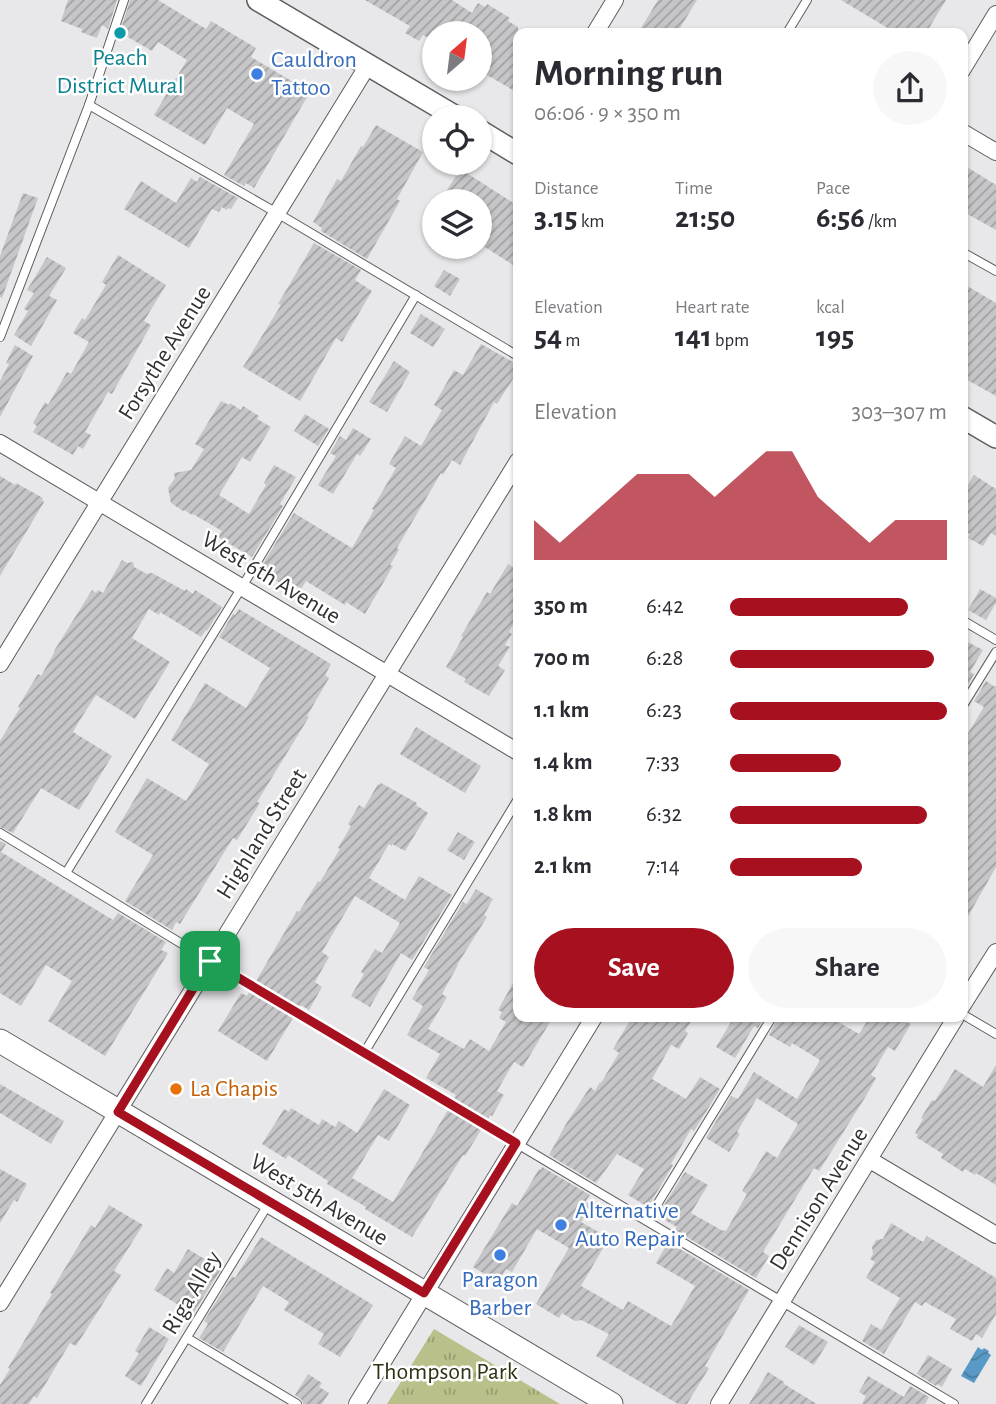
<!DOCTYPE html>
<meta charset="utf-8">
<style>
body{margin:0;font-family:"Alegreya Sans",sans-serif;background:#f7f7f7;color:#2b2b33;height:100vh;display:flex;flex-direction:column;font-size:26px;white-space:nowrap}
*{box-sizing:border-box;margin:0}
p{font-size:23px;color:#7c7c81}
.icon{flex:none;width:38px;height:38px;fill:none;stroke:currentColor;stroke-width:2;stroke-linecap:round;stroke-linejoin:round}
.map{position:relative;flex:1;overflow:hidden}
.panel{position:absolute;left:513px;top:28px;width:455px;height:994px;display:flex;flex-direction:column;background:#fff;border-radius:14px;box-shadow:0 2px 5px #0004}
.panel>*{flex:none}
.needle{width:46px;rotate:28deg}
.fabs{position:absolute;left:422px;top:21px;display:grid;gap:14px}
.fabs a{display:grid;place-items:center;width:70px;height:70px;border-radius:50%;background:#fff;box-shadow:0 2px 5px #0004;font-size:35px}
.pin{position:absolute;display:grid;place-items:center;width:60px;height:60px;color:#fff;margin:-30px;border-radius:14px;box-shadow:0 4px 10px #0006}
.round{display:grid;place-items:center;flex:none;width:74px;height:74px;border-radius:37px;background:#f7f7f7}
.head{display:flex;align-items:center;justify-content:space-between;height:119px;padding:0 21px}
h1{font-size:38px;font-weight:600;line-height:52px}
.metrics{display:grid;grid-template-columns:repeat(3,1fr);gap:10px;height:119px;padding:7px 21px}
.metrics div{display:grid;align-content:center}
.metrics b{font-size:30px;font-weight:600}
.metrics small{font-size:19px;font-weight:400}
.metrics p{font-size:19px}
.chart{height:196px;padding:14px 21px}
.chart p{display:flex;justify-content:space-between}
.chart svg{width:100%;height:126px;margin-top:7px;fill:#a7101f;opacity:.7}
.primary-button{display:flex;gap:14px;margin-top:auto;padding:14px 21px}
.primary-button a{flex:1;height:80px;border-radius:42px;background:#a7101f;color:#fff;font-size:28px;font-weight:600;line-height:80px;text-align:center}
.primary-button a+a{background:#f7f7f7;color:#2b2b33}
ul{padding:0 21px;list-style:none;font-size:23px}
li{display:grid;grid-template-columns:112px 84px 1fr;align-items:center;height:52px}
li i{height:18px;border-radius:9px;background:#a7101f}
.map>svg:first-child{display:block}
.park{fill:url(#park-tufts)}
.water{fill:url(#water-waves)}
.building{fill:url(#building-hatch)}
.lines{fill:none;stroke-linecap:round;stroke-linejoin:round}
.service-casing{stroke:#5e5e60;stroke-width:10}
.minor-casing{stroke:#5e5e60;stroke-width:18}
.tertiary-casing{stroke:#5e5e60;stroke-width:24}
.secondary-casing{stroke:#5e5e60;stroke-width:25}
.service{stroke:#fff;stroke-width:8}
.minor{stroke:#fff;stroke-width:16}
.tertiary{stroke:#fff;stroke-width:21}
.secondary{stroke:#fff;stroke-width:23}
.route-casing{stroke:#fff;stroke-width:14}
.route{stroke:#a7101f;stroke-width:9}
.culture-dot{fill:#0f9aa8;stroke:#fff;stroke-width:2.5}
.shop-dot{fill:#3f7fe0;stroke:#fff;stroke-width:2.5}
.food-dot{fill:#e8710a;stroke:#fff;stroke-width:2.5}
.labels{text-anchor:middle;dominant-baseline:central;stroke-width:5;stroke-linejoin:round;paint-order:stroke}
.culture-label{font-size:24px;fill:#0d838f;stroke:#fff}
.shop-label{font-size:24px;fill:#366cbe;stroke:#fff;text-anchor:start}
.street-label{font-size:24px;fill:#323232;stroke:#fff}
.food-label{font-size:24px;fill:#c56008;stroke:#fff;text-anchor:start}
.park-label{font-size:24px;fill:#2e3213;stroke:#fff}
</style>
<div class="map">
<svg width="996" height="1404" viewBox="0 0 996 1404">
<defs>
<pattern id="park-tufts" width="24" height="20" patternUnits="userSpaceOnUse" patternTransform="scale(1.75)"><rect width="24" height="20" fill="#b9c08a"/><path d="M3 7l-1-3M5 7V3M7 7l1-3M15 17l-1-3M17 17v-4M19 17l1-3" fill="none" stroke="#979d71"/></pattern>
<pattern id="water-waves" width="16" height="10" patternUnits="userSpaceOnUse" patternTransform="scale(1.75)"><rect width="16" height="10" fill="#5999c6"/><path d="M0 5q4-4 8 0t8 0" fill="none" stroke="#4a7da1"/></pattern>
<pattern id="building-hatch" width="6" height="6" patternUnits="userSpaceOnUse" patternTransform="scale(1.75)"><rect width="6" height="6" fill="#c6c6c8"/><path d="M-1 1l2-2M0 6l6-6M5 7l2-2" fill="none" stroke="#a1a1a3"/></pattern>
</defs>
<rect width="100%" height="100%" fill="#e8e8ea"/>
<path class="park" d="M434 1329 560 1404H387Z"/>
<path class="water" d="M978 1347 982 1350 984 1348 989 1351 988 1353 991 1355 974 1383 961 1376Z"/>
<g class="building">
<path d="M68 0H117L108 29 102 25 97 38 81 32 82 29 61 21Z"/>
<path d="M130 0H158L206 29 211 21 256 48 251 57 310 92 254 188 246 183 244 186 224 175 254 124 227 108 205 145 154 115 187 60 158 42 152 51 126 36 124 39 119 35Z"/>
<path d="M365 0H452L472 13 478 3 485 7 487 4 510 18 508 21 518 27V93L480 71V33H434V41L423 35 419 41 405 33 410 26Z"/>
<path d="M658 0H697L677 33H638Z"/>
<path d="M841 0H946L926 33H896Z"/>
<path d="M376 125 423 152 397 199 400 201 367 259 321 231 322 228 313 222 337 179 341 181 361 146 363 147Z"/>
<path d="M962 164 996 185V230L962 211Z"/>
<path d="M462 170 518 206V268L480 244V201H440L456 176H458Z"/>
<path d="M200 177 238 198 231 209 228 208 227 210 222 207 219 212 212 209 189 248 124 209 141 181 176 203 191 178 197 182Z"/>
<path d="M23 193 38 198 2 298 0 297V256Z"/>
<path d="M314 243 361 270 355 280 372 291 342 342 336 338 300 401 243 367 281 305 278 304Z"/>
<path d="M118 255 166 285 144 321 151 325 112 394 108 392 85 432 91 435 83 449 78 446 73 455 33 432 37 426 33 423 45 402 48 405 67 372 71 374 89 342 73 333 82 318 85 320 106 285 102 282Z"/>
<path d="M47 257 66 268 49 296 57 300 31 346 14 335 28 311 24 309 34 293 27 290Z"/>
<path d="M444 270 460 279 450 296 434 286Z"/>
<path d="M962 283 996 303V396L962 377Z"/>
<path d="M421 314 445 329 433 347 410 333Z"/>
<path d="M481 344 518 365V371L497 404 494 402 460 465 452 460 443 475 441 473 397 548 399 550 390 565 393 566 365 614 346 602 345 605 306 581 301 589 291 582 288 588 270 577 273 572 263 566V564L294 513 352 548 374 510 372 509 396 468 389 464 405 436 421 446 442 410 434 405 454 370 463 375Z"/>
<path d="M15 345 33 356 0 417V381L9 364 6 363Z"/>
<path d="M394 361 410 372 387 412 369 402Z"/>
<path d="M221 401 229 405 230 403 241 410 243 406 259 416 257 419 271 427 250 462 242 457 219 495 249 514 266 485 264 483 274 465 296 477 280 504 283 506 252 557 218 537 222 531 193 514 192 515 184 510 183 511 171 503 168 488 175 478 174 473 191 470 204 449 195 444Z"/>
<path d="M305 414 329 429 318 446 294 431Z"/>
<path d="M353 428 371 439 360 456 357 454 333 494 318 485 336 456 330 453 340 436 346 440Z"/>
<path d="M974 475 996 489V536L991 533 983 546 968 538 970 534 962 530V494Z"/>
<path d="M0 476 15 485 16 483 43 498 42 500 44 502 0 576Z"/>
<path d="M122 560 127 563 133 562 134 567 147 574 152 573 185 591 186 589 193 594 195 590 222 607 207 631 206 630 201 637 160 612 159 615 149 609 132 638 170 662 135 719 96 695 78 723 73 732 112 756 79 810 41 788 13 833 0 827V741L20 708 18 707 38 674 41 676 54 653V651L92 590 96 593 98 590 103 593Z"/>
<path d="M508 564 518 570V616L509 632 512 634 505 645 510 647 498 666 505 670 489 696 464 682 466 679 446 667 463 637 461 636 487 592 490 594Z"/>
<path d="M980 589 996 598V603L986 620 968 610Z"/>
<path d="M239 609 331 664 325 675 329 678 307 716 309 717 257 802 260 803 237 840 233 838 180 924 176 922 172 930 125 901 153 855 115 832 147 778 186 801 193 790 209 764 171 740 205 683 246 708 270 668 219 637 233 614 235 615Z"/>
<path d="M962 639 983 650 970 672 974 674 963 694Z"/>
<path d="M986 681 995 687 996 685V867L962 927V743L984 707 974 701Z"/>
<path d="M416 727 481 766 465 793 400 754Z"/>
<path d="M381 783 417 803 416 805 428 813 405 851 392 844V846L389 844 369 878 405 900 419 876 452 895 412 960 401 953 370 1007 351 996 364 974 361 972 375 949 382 953 400 923 355 896 322 952 329 957 315 982 322 987 309 1010 301 1005 300 1007 256 981 297 911 299 912 318 881 320 882 340 849 338 848 351 826 348 824 359 805 364 808 378 784 380 785Z"/>
<path d="M458 832 475 842 464 860 447 850Z"/>
<path d="M0 841 6 844 1 852 113 920 118 913 166 942 161 950 168 953 105 1056 48 1021 72 981 46 965 21 1006 0 993Z"/>
<path d="M476 889 493 899 484 915 487 917 457 965H458L442 994 447 997 428 1029 464 1049 470 1039 489 1051 506 1022 499 1018 502 1012 498 1010 518 974V1017H553L523 1067 514 1062 497 1091 504 1095 492 1116 490 1115 488 1119 454 1099 456 1095 426 1078 440 1054 407 1035 423 1006 412 999 429 970 424 967 463 902 467 904Z"/>
<path d="M249 992 293 1018 267 1061 218 1031 241 993 247 996Z"/>
<path d="M632 1017H694L685 1031 688 1033 679 1049 671 1045 652 1079 686 1099 700 1077 720 1089 694 1131 691 1129 671 1164 673 1165 648 1207 628 1195 644 1169 617 1154 596 1183 549 1155 566 1124 590 1087 595 1091 600 1082 601 1083 619 1053 613 1049Z"/>
<path d="M734 1017H764L758 1028 754 1026 735 1058 716 1047Z"/>
<path d="M778 1017H830L859 1034 870 1017H897L911 1024 895 1051 888 1047 871 1075 876 1078 866 1096 819 1171 814 1168 763 1252 769 1256 756 1278 675 1230 677 1227 663 1219 665 1216 659 1213 685 1172 708 1185 691 1213 723 1231 724 1230 726 1231 747 1194 742 1191 766 1151 777 1158 798 1124 757 1098 737 1132 740 1134 729 1152 706 1138 731 1096 738 1099 754 1072 797 1099 820 1060 792 1043 790 1047 769 1035Z"/>
<path d="M996 1065V1185L976 1173 975 1175 965 1169 963 1172 941 1158 943 1154 916 1137 918 1135 915 1133 923 1119 921 1118 932 1100 935 1101 955 1069 983 1087Z"/>
<path d="M0 1084 64 1121 51 1144 0 1113Z"/>
<path d="M384 1089 410 1105 389 1141 378 1135 352 1178 393 1202 448 1110 481 1130 465 1156 463 1155 412 1237 365 1209 366 1207 327 1184 328 1181 288 1155 286 1159 262 1144 284 1109 289 1112 291 1108 319 1125 322 1119 335 1127 339 1121 357 1133Z"/>
<path d="M542 1167 590 1195 585 1202 591 1205 581 1222 609 1238 581 1286 623 1310 628 1301 671 1326 695 1286 656 1263 668 1242 749 1290 705 1366 709 1368 687 1404H678L596 1356 609 1334 581 1320 575 1321 562 1313 559 1318 536 1304 569 1248 537 1229 512 1272 506 1269 498 1282 473 1267 512 1203 517 1206 539 1169 541 1170Z"/>
<path d="M0 1169 27 1184 17 1202 14 1200 0 1223Z"/>
<path d="M109 1205 143 1225 114 1271 121 1275 76 1346 70 1343 37 1398 34 1396 29 1404H0V1385L10 1369 8 1368 52 1294 50 1293 91 1225 95 1228Z"/>
<path d="M891 1223 923 1242 927 1236 996 1278V1314L982 1338 976 1334 972 1341 950 1329 956 1319 925 1302 922 1306 915 1302 884 1354 862 1341 871 1324 881 1330 900 1298 866 1278 875 1262 870 1259 873 1254 872 1247 876 1240 883 1239Z"/>
<path d="M261 1237 373 1305 340 1357 318 1344 324 1334 284 1310 289 1302 263 1286 223 1352 199 1338 208 1324 204 1321 232 1276 235 1278Z"/>
<path d="M188 1249 221 1269 193 1314 154 1290 167 1268 174 1273Z"/>
<path d="M799 1325 828 1342 814 1365 785 1347Z"/>
<path d="M149 1327 169 1339 141 1386 125 1376 139 1353 135 1351Z"/>
<path d="M928 1355 952 1369 942 1387 937 1384 936 1386 917 1374Z"/>
<path d="M768 1372 784 1382V1384L817 1404H749Z"/>
<path d="M308 1374 322 1383 319 1387 329 1393 322 1404H303L302 1400 295 1395Z"/>
<path d="M868 1376 904 1397 910 1386 929 1397 925 1404H862L866 1396 859 1392Z"/>
</g>
<g class="lines">
<g class="service-casing">
<g id="service">
<path d="M787 33 807 0"/>
<path d="M89 105 277 213 518 356"/>
<path d="M962 252 996 271"/>
<path d="M0 337 89 105 124 0"/>
<path d="M962 620 996 640"/>
<path d="M962 707 996 652"/>
<path d="M0 833 210 961 954 1404"/>
<path d="M66 873 242 587 416 295"/>
<path d="M962 1014 996 1034"/>
<path d="M364 1053 518 799"/>
<path d="M647 1221 772 1017"/>
<path d="M187 1338 297 1404"/>
<path d="M146 1404 269 1203"/>
</g>
</g>
<g class="minor-casing">
<g id="minor">
<path d="M595 33 615 0"/>
<path d="M962 70 996 14"/>
<path d="M962 132 996 152"/>
<path d="M0 443 518 752"/>
<path d="M0 664 368 65"/>
<path d="M962 1006 996 952"/>
<path d="M870 1160 996 1235"/>
<path d="M0 1303 518 461"/>
<path d="M357 1404 594 1017"/>
<path d="M719 1404 956 1017"/>
</g>
</g>
<g class="tertiary-casing">
<g id="tertiary">
<path d="M258 0 456 117"/>
<path d="M480 131 518 154"/>
<path d="M962 417 996 437"/>
</g>
</g>
<g class="secondary-casing">
<path id="secondary" d="M0 1041 611 1404"/>
</g>
<use href="#service" class="service"/>
<use href="#minor" class="minor"/>
<use href="#tertiary" class="tertiary"/>
<use href="#secondary" class="secondary"/>
</g>
<g class="lines">
<g class="route-casing">
<path id="route" d="M210 961 516 1143 424 1293 118 1112Z"/>
</g>
<use href="#route" class="route"/>
</g>
<circle class="culture-dot" cx="120" cy="33" r="7"/>
<g class="shop-dot">
<circle cx="257" cy="74" r="7"/>
<circle cx="561" cy="1225" r="7"/>
<circle cx="500" cy="1255" r="7"/>
</g>
<circle class="food-dot" cx="176" cy="1089" r="7"/>
<g class="labels">
<g class="culture-label">
<text x="120" y="58">Peach<tspan x="120" dy="28">District Mural</tspan></text>
</g>
<g class="shop-label">
<text x="271" y="60">Cauldron<tspan x="271" dy="28">Tattoo</tspan></text>
<text x="575" y="1211">Alternative<tspan x="575" dy="28">Auto Repair</tspan></text>
<text x="500" y="1280" text-anchor="middle">Paragon<tspan x="500" dy="28">Barber</tspan></text>
</g>
<g class="street-label">
<text transform="translate(165 353) rotate(-58)">Forsythe Avenue</text>
<text transform="translate(271 578) rotate(31)">West 6th Avenue</text>
<text transform="translate(262 834) rotate(-58)">Highland Street</text>
<text transform="translate(819 1199) rotate(-58)">Dennison Avenue</text>
<text transform="translate(319 1200) rotate(31)">West 5th Avenue</text>
<text transform="translate(192 1293) rotate(-59)">Riga Alley</text>
</g>
<g class="food-label">
<text x="190" y="1089">La Chapis</text>
</g>
<g class="park-label">
<text x="445" y="1372">Thompson Park</text>
</g>
</g>
</svg>
<div class="fabs">
<a><svg class="needle" viewBox="-14 -14 28 28"><path d="M0-13l5 13h-10z" fill="#e53935"/><path d="M0 13l5-13h-10z" fill="#7c7c81"/></svg></a>
<a><svg class="icon" aria-label="locate" viewBox="0 0 24 24"><circle cx="12" cy="12" r="6"/><path d="M12 2v4M12 18v4M2 12h4M18 12h4"/></svg></a>
<a><svg class="icon" aria-label="layers" viewBox="0 0 24 24"><path d="M12 4l9 5-9 5-9-5zM3 14l9 5 9-5"/></svg></a>
</div>
<div class="pin" style="left:210px;top:961px;background:#1e9e55"><svg class="icon" aria-label="arrive" viewBox="0 0 24 24"><path d="M6 21V4h12l-3 4 3 4H6"/></svg></div>
<section class="panel">
<div class="head"><div><h1>Morning run</h1><p>06:06 · 9 × 350 m</p></div><a class="round"><svg class="icon" aria-label="share" viewBox="0 0 24 24"><path d="M12 15V3M7 8l5-5 5 5M5 13v7h14v-7"/></svg></a></div>
<div class="metrics">
<div><p>Distance</p><b>3.15<small> km</small></b></div>
<div><p>Time</p><b>21:50</b></div>
<div><p>Pace</p><b>6:56<small> /km</small></b></div>
</div>
<div class="metrics">
<div><p>Elevation</p><b>54<small> m</small></b></div>
<div><p>Heart rate</p><b>141<small> bpm</small></b></div>
<div><p>kcal</p><b>195</b></div>
</div>
<div class="chart"><p><span>Elevation</span>303–307 m</p>
<svg viewBox="0 0 160 44" preserveAspectRatio="none"><path d="M0 44V30L10 38L20 30L30 22L40 14L50 14L60 14L70 22L80 14L90 6L100 6L110 22L120 30L130 38L140 30L150 30L160 30V44z"/></svg>
</div>
<ul>
<li><b>350 m</b>6:42<i style="width:82%"></i></li>
<li><b>700 m</b>6:28<i style="width:94%"></i></li>
<li><b>1.1 km</b>6:23<i style="width:100%"></i></li>
<li><b>1.4 km</b>7:33<i style="width:51%"></i></li>
<li><b>1.8 km</b>6:32<i style="width:91%"></i></li>
<li><b>2.1 km</b>7:14<i style="width:61%"></i></li>
</ul>
<div class="primary-button"><a>Save</a><a>Share</a></div>
</section>
</div>
